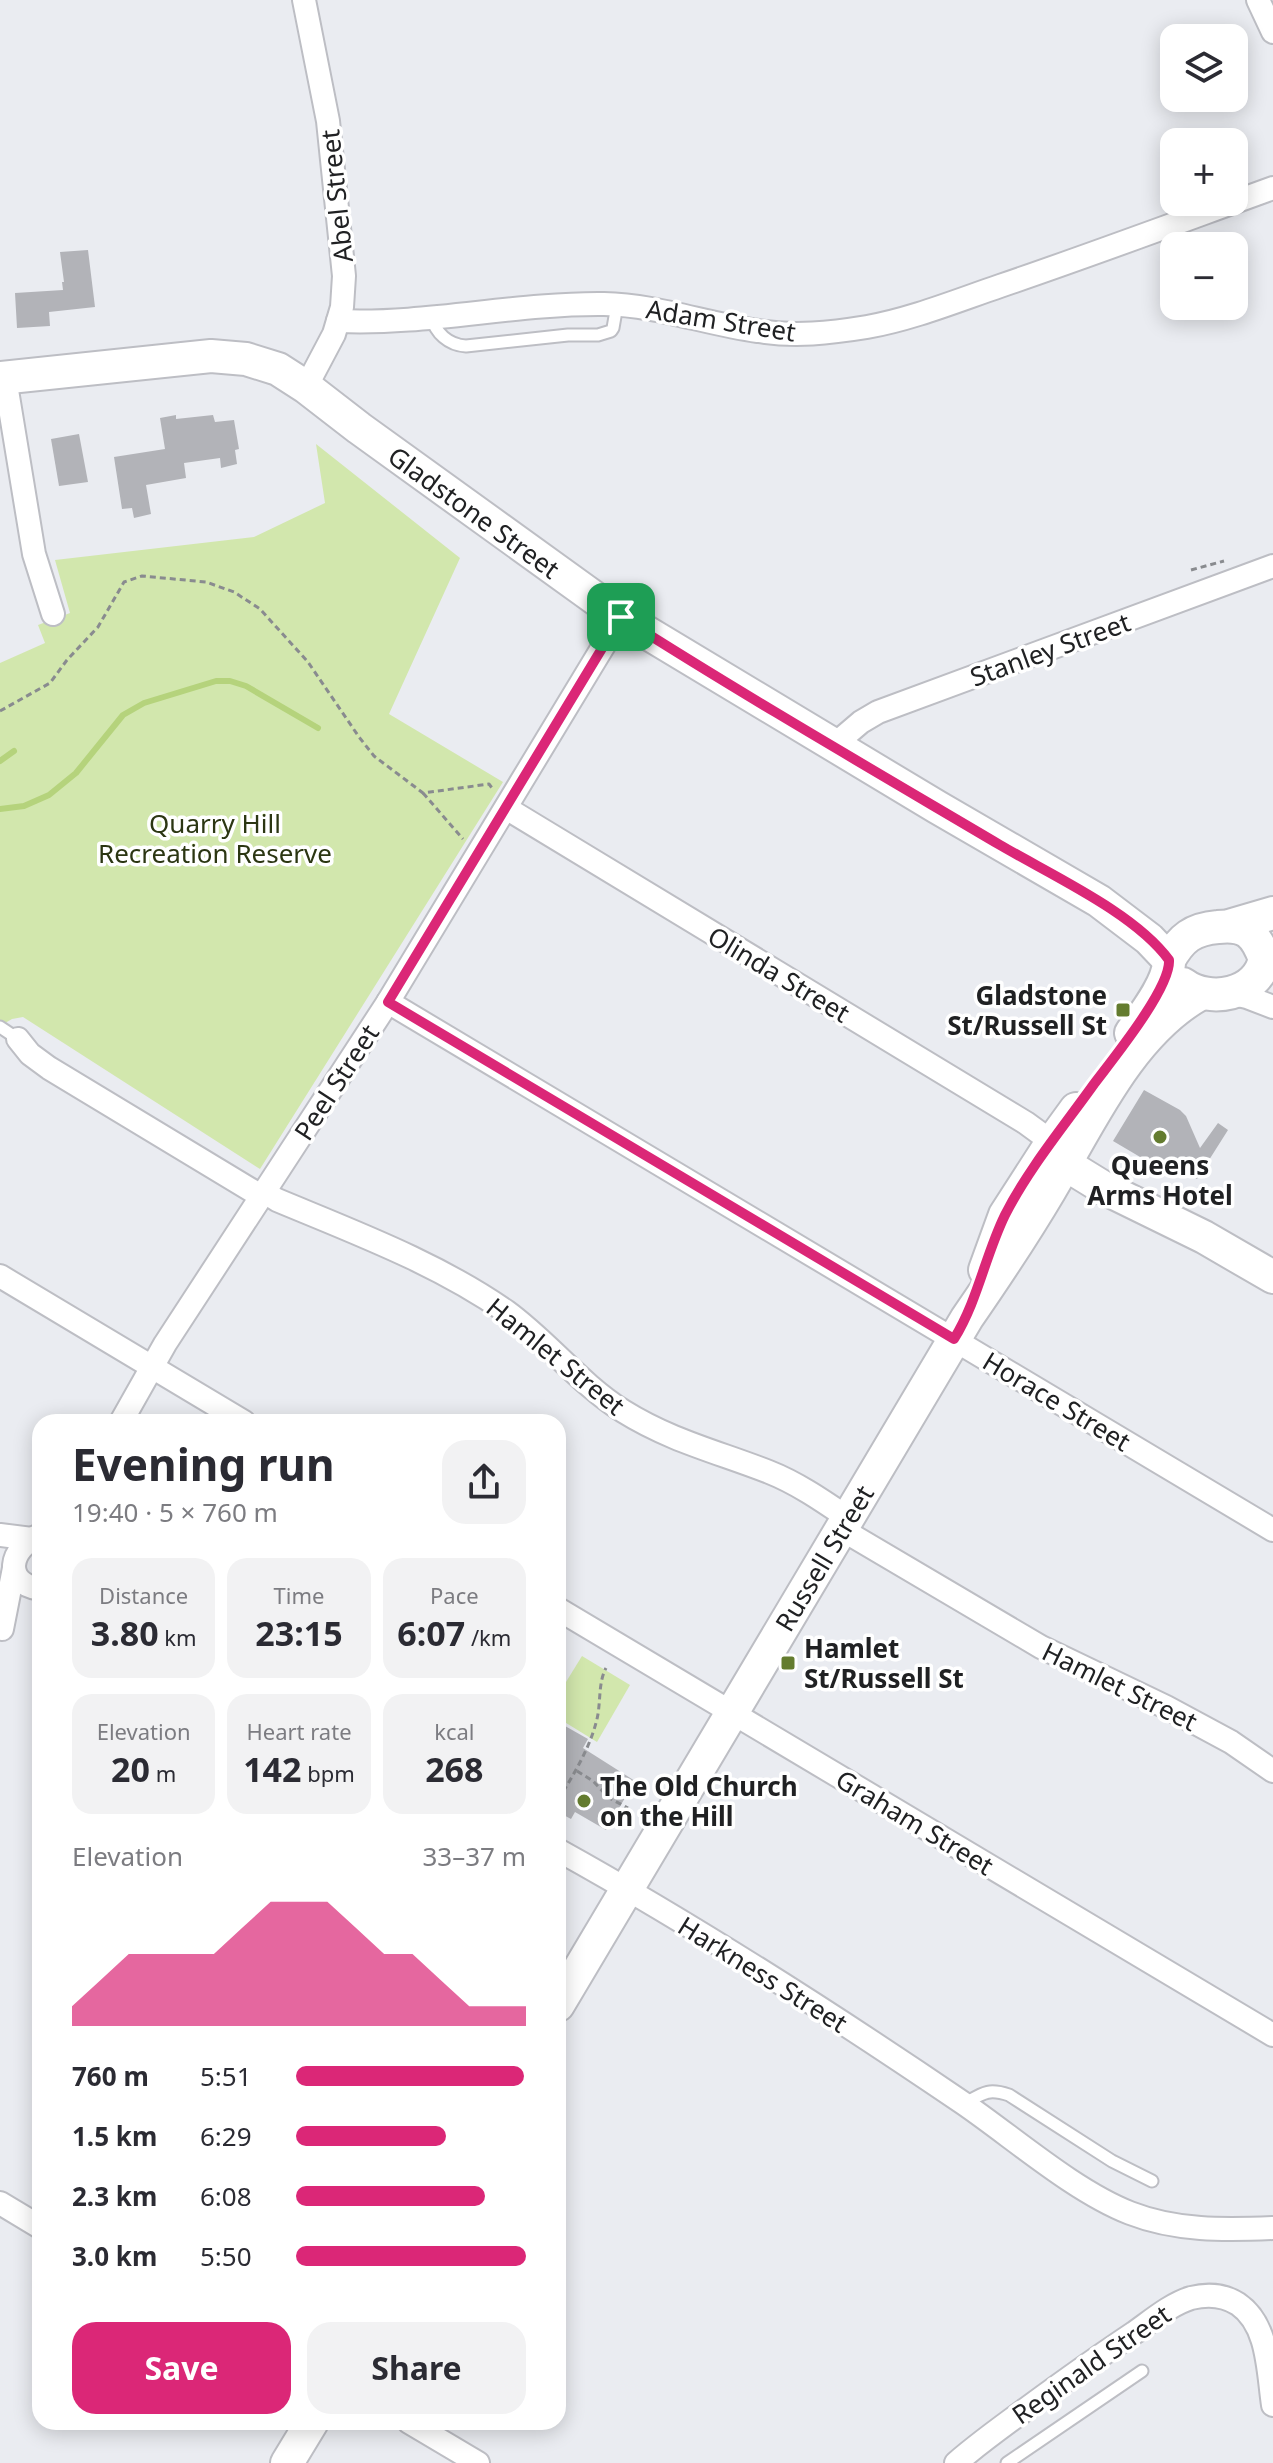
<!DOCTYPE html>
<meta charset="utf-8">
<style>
body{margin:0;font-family:"Noto Sans",sans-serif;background:#f2f2f3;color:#2b2b33;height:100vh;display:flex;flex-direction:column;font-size:30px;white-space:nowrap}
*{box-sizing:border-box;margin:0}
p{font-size:26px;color:#7c7c81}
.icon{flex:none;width:44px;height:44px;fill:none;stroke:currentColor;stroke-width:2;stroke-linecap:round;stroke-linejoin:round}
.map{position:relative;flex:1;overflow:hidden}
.panel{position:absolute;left:32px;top:1414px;width:534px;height:1016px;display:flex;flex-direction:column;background:#fff;border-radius:24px;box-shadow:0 4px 20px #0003}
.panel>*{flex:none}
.buttons{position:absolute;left:1160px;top:24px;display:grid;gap:16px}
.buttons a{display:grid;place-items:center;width:88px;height:88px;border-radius:16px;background:#fff;box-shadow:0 4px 20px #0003;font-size:40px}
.pin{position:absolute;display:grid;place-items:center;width:68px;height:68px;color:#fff;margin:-34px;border-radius:16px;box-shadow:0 4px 12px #0006}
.round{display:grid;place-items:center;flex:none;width:84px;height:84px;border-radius:24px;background:#f2f2f3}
.headline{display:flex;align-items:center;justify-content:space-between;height:136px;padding:0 40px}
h1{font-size:44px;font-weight:700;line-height:60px}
.figures{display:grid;grid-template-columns:repeat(3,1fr);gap:12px;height:136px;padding:8px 40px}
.figures div{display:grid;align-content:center;border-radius:20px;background:#f2f2f3;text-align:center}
.figures b{font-size:34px;font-weight:700}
.figures small{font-size:22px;font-weight:400}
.figures p{font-size:22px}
.chart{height:224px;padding:16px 40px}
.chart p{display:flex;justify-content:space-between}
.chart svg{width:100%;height:144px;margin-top:8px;fill:#db2777;opacity:.7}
.button{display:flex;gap:16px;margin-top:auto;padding:16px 40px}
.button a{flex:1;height:92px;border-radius:24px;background:#db2777;color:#fff;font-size:32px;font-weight:700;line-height:92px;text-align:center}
.button a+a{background:#f2f2f3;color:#2b2b33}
ul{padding:0 40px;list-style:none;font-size:26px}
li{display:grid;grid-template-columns:128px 96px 1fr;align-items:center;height:60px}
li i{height:20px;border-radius:10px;background:#db2777}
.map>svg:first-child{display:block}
.green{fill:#d2e7ad}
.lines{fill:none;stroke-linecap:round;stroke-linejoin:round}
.stream{stroke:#b5d37c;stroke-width:6}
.building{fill:#b2b3b8}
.lane-casing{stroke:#bdbec4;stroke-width:15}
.street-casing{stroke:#bdbec4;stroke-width:26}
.secondary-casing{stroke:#bdbec4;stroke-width:36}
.path{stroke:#898b8f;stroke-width:3;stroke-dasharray:6 4;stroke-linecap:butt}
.lane{stroke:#fff;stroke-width:11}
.street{stroke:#fff;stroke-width:22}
.secondary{stroke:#fff;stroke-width:32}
.route-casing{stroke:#fff;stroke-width:16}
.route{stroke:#db2777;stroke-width:10}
.poi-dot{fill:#647c2f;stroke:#fff;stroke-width:3}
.labels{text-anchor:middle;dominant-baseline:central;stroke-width:7;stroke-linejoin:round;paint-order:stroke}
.street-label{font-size:26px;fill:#202123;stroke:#fff}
.park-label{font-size:26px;fill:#2b3612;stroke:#fff}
.poi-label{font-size:26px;font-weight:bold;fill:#202123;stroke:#fff;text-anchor:start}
</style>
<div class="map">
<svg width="1273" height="2463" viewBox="0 0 1273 2463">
<rect width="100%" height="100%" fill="#eaecf1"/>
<g class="green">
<path d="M316 444 460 558 389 714 503 782 260 1169 23 1017 12 1019 0 1026V663L45 643 38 625 70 613 55 560 254 537 325 503Z"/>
<path d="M582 1656 630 1685 597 1742 558 1718V1695Z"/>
</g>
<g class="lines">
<g class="stream">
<path d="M0 761 14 751"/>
<path d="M0 809 24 806 49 795 76 773 123 715 144 703 216 681H230L246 686 318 728"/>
</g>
</g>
<g class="building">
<path d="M88 250 95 307 49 312 50 326 17 328 15 293 63 290 62 282H64L60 252Z"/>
<path d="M176 415V419L213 415 215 422 234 420 239 449 235 450 237 464 221 468 220 458 184 463 186 478 146 485 151 514 134 518 132 508 122 509 114 457 165 449 160 418Z"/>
<path d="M79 434 88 482 59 486 51 439Z"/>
<path d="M1144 1090 1180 1110 1186 1116 1200 1148 1218 1123 1228 1130 1197 1179 1179 1168 1174 1177 1113 1141Z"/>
<path d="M558 1722 588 1739 583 1748 635 1781 606 1830 575 1812 571 1819 558 1812Z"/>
</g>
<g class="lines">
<g class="lane-casing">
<g id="lane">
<path d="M431 317C436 333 448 345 466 346L568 335H598L611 331 613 328 617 305"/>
<path d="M0 1027 18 1039"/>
<path d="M964 2104C983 2093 988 2088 1009 2095L1112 2161 1152 2181"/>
<path d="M1007 2463 1142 2371"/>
</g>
</g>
<g class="street-casing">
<g id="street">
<path d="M304 0 328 121 344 276 342 307 334 334 306 387"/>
<path d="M1258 0 1273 32"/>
<path d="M338 321C427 325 515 303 604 304 657 305 706 324 758 331 795 337 830 333 867 327 912 319 956 301 1000 286 1091 255 1182 221 1273 188"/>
<path d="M5 378 34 554 53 614"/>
<path d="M834 745 861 722 878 712 1273 566"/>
<path d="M506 808 1026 1123 1052 1142"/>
<path d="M1229 993 1247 997 1273 1007"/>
<path d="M388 1002 1273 1530"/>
<path d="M18 1039 30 1054 49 1068 261 1196"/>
<path d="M264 1192 277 1200C356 1233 437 1263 507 1312 548 1342 580 1384 623 1411 671 1441 718 1452 769 1472 797 1483 823 1501 848 1518"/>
<path d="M0 1276 244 1422"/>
<path d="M121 1422 165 1344 388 1002 621 617"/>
<path d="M841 1529 1041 1647 1166 1707 1231 1742 1273 1771"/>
<path d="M0 1535 32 1539"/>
<path d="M40 1535C9 1548 2 1583 40 1589"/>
<path d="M558 1609 1273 2035"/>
<path d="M2 1629 14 1568"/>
<path d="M558 1850C697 1927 832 2014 963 2103 1014 2138 1074 2191 1130 2213 1176 2231 1224 2230 1273 2228"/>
<path d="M0 2203 40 2227"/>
<path d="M409 2422 478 2463"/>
<path d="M956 2463C979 2443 1004 2425 1029 2407 1063 2382 1098 2357 1134 2333 1151 2321 1171 2304 1191 2298 1207 2294 1224 2295 1238 2304 1269 2325 1268 2372 1273 2405"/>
</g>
</g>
<g class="secondary-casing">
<g id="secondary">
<path d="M0 378 211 356 246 359 278 369 306 387 359 428 621 617 937 807 1099 901 1149 939 1169 960"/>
<path d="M1232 925 1273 913"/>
<path d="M1131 1033C1144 1015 1170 982 1169 960 1181 938 1193 929 1218 927 1246 924 1255 933 1265 959 1257 995 1210 1004 1183 984"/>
<path d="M1055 1148 1065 1164 1104 1188 1204 1237 1273 1277"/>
<path d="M985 1270 1005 1215 1052 1142 1076 1109"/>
<path d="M558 2005 967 1318C996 1276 1024 1234 1050 1190 1090 1123 1129 1034 1200 994"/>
<path d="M287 2463 312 2422"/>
</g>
</g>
<g class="path">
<path d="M1191 570 1224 561"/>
<path d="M0 711 50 683 67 660 98 627 124 582 142 576 206 582 234 592 260 609 308 662 359 737 374 756 423 793 489 784 492 788"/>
<path d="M423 793 463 839"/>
<path d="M577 1771 593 1781 609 1798 628 1808"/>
<path d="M558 1800C574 1774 590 1748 597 1719 601 1702 598 1683 606 1668"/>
</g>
<use href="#lane" class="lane"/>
<use href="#street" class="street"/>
<use href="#secondary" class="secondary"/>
</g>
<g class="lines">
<g class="route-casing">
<path id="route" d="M621 617C745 696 873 770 1000 845 1051 875 1135 913 1169 960 1171 988 1112 1060 1094 1084 1064 1126 1029 1168 1005 1215 985 1256 978 1300 954 1339L388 1002Z"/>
</g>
<use href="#route" class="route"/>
</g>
<g class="poi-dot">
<rect x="1115" y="1002" width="16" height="16" rx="4"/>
<circle cx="1160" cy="1137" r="8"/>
<rect x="780" y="1655" width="16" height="16" rx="4"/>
<circle cx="584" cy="1801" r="8"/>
</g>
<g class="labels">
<g class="street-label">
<text transform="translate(336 196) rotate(-96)">Abel Street</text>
<text transform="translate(721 320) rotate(9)">Adam Street</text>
<text transform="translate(474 512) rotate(36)">Gladstone Street</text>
<text transform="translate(1050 649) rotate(-20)">Stanley Street</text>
<text transform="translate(779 974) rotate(31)">Olinda Street</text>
<text transform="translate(336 1082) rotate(-57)">Peel Street</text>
<text transform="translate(556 1356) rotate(39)">Hamlet Street</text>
<text transform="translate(1057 1401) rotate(31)">Horace Street</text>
<text transform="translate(824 1558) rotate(-59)">Russell Street</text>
<text transform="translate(1120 1686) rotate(26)">Hamlet Street</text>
<text transform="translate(915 1822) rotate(31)">Graham Street</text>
<text transform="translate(763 1974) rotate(32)">Harkness Street</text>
<text transform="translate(1091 2364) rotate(-35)">Reginald Street</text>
</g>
<g class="park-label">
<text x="215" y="823">Quarry Hill<tspan x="215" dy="30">Recreation Reserve</tspan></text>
</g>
<g class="poi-label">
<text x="1107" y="995" text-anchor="end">Gladstone<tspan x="1107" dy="30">St/Russell St</tspan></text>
<text x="1160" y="1165" text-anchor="middle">Queens<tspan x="1160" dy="30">Arms Hotel</tspan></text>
<text x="804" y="1648">Hamlet<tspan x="804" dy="30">St/Russell St</tspan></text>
<text x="600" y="1786">The Old Church<tspan x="600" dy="30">on the Hill</tspan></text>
</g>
</g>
</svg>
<div class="buttons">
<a><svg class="icon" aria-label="layers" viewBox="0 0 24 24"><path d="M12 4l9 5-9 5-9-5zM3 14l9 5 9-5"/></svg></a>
<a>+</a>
<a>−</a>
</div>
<div class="pin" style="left:621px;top:617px;background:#1e9e55"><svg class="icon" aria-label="arrive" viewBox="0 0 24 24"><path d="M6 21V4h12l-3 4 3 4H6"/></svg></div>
<section class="panel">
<div class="headline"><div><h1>Evening run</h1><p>19:40 · 5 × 760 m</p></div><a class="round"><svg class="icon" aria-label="share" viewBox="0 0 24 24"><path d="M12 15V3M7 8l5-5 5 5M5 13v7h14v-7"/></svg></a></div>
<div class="figures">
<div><p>Distance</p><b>3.80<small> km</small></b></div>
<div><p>Time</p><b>23:15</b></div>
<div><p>Pace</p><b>6:07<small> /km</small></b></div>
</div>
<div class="figures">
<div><p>Elevation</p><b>20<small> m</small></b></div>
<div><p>Heart rate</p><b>142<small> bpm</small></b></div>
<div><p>kcal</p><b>268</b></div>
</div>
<div class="chart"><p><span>Elevation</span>33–37 m</p>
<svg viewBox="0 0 160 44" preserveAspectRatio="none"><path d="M0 44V38L10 30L20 22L30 22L40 22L50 22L60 14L70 6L80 6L90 6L100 14L110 22L120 22L130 30L140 38L150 38L160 38V44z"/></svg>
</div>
<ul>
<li><b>760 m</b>5:51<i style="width:99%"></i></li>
<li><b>1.5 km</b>6:29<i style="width:65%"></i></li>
<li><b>2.3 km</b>6:08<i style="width:82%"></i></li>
<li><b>3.0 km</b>5:50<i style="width:100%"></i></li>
</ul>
<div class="button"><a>Save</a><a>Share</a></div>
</section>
</div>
